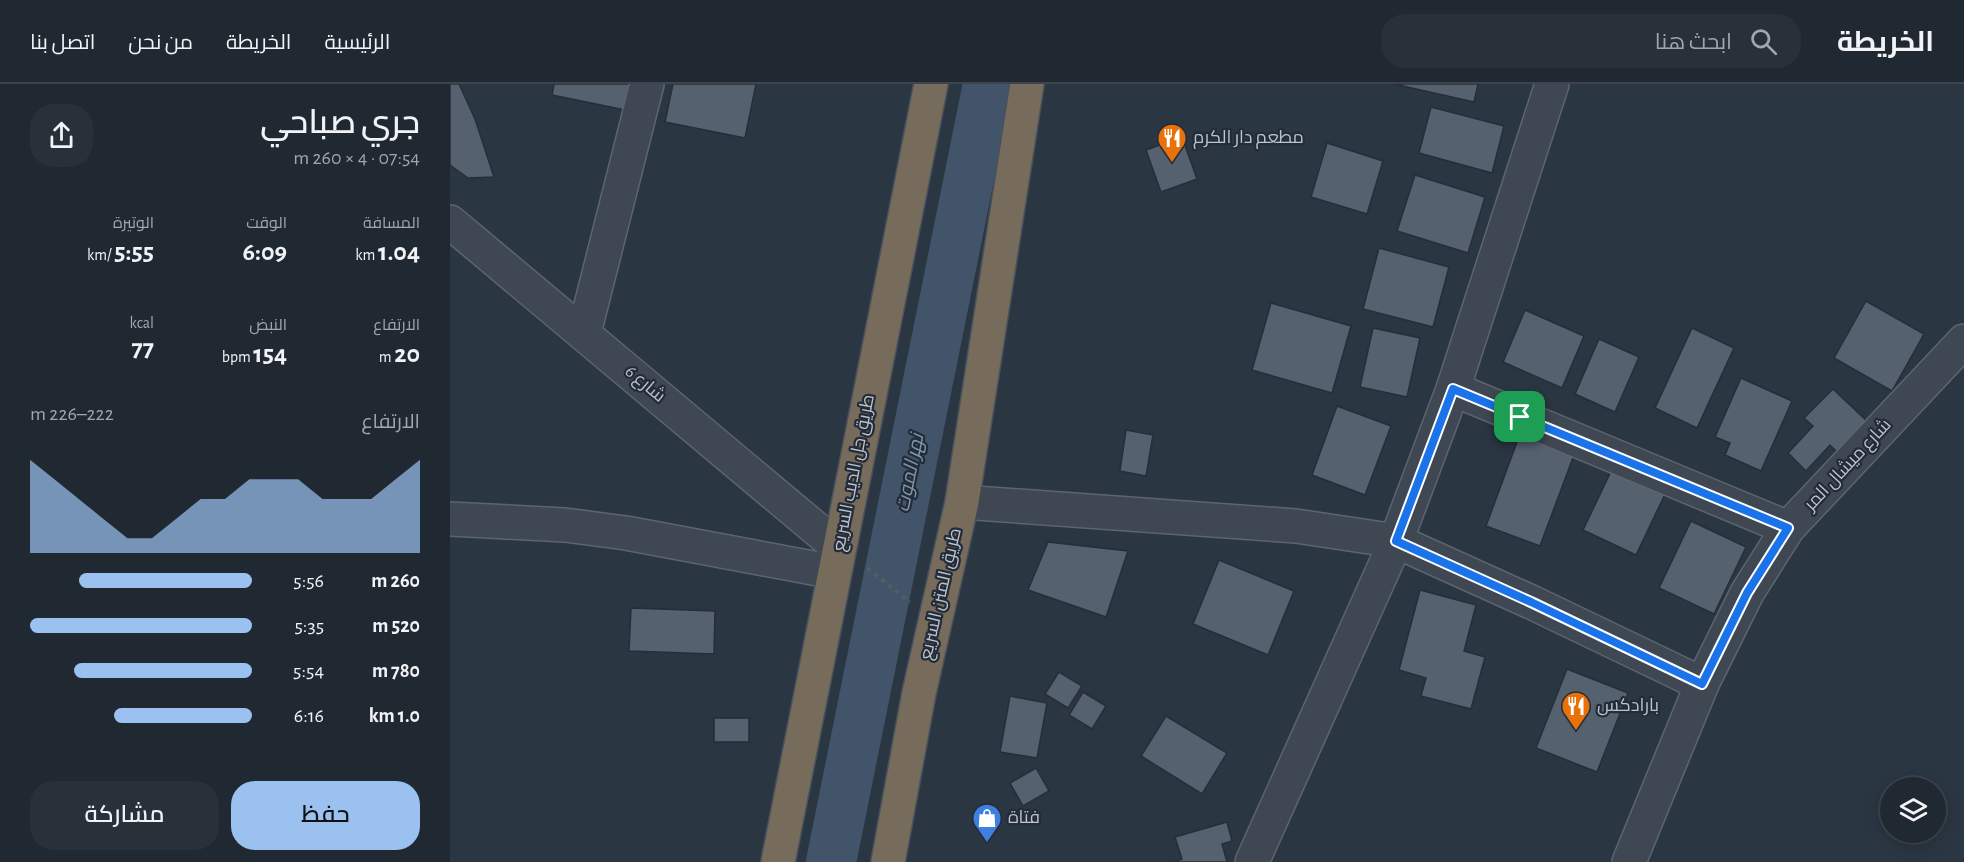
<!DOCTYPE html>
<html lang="ar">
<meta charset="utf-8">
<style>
body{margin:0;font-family:"Alegreya Sans",Cairo,sans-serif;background:#28303a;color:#f1f3f6;direction:rtl;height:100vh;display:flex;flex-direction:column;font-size:22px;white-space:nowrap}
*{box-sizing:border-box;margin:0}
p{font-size:20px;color:#a2a6ac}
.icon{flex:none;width:33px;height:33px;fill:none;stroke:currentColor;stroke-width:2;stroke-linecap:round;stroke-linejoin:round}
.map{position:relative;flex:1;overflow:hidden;direction:ltr}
.drawer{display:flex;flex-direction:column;background:#202832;width:450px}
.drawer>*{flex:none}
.buttons{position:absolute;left:1430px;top:693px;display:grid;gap:12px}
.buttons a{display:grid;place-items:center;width:66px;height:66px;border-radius:50%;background:#202832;box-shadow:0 3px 15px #0003,0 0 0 2px #3d444d;font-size:30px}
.pin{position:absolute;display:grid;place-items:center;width:51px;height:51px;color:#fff;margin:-26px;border-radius:12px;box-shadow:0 3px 9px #0006}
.round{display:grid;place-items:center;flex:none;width:63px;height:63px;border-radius:24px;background:#28303a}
.head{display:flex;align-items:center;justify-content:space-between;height:102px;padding:0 30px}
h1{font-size:33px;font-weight:600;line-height:45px}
.figures{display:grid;grid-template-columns:repeat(3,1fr);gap:9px;height:102px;padding:6px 30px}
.figures div{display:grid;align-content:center}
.figures b{font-size:26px;font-weight:600}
.figures small{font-size:16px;font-weight:400}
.figures p{font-size:16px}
.chart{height:168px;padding:12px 30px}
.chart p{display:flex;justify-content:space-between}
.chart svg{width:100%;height:108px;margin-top:6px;fill:#9bc1f1;opacity:.7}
.primary-button{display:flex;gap:12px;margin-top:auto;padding:12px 30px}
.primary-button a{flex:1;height:69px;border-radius:24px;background:#9bc1f1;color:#111;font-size:24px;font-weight:600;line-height:69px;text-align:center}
.primary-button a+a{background:#28303a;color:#f1f3f6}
ul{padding:0 30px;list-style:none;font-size:20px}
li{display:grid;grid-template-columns:96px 72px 1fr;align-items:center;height:45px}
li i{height:15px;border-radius:8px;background:#9bc1f1}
header{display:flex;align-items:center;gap:36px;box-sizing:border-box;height:84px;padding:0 30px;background:#202832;border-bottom:2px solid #3d444d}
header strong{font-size:28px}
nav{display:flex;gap:33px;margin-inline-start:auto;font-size:21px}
.search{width:420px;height:54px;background:#28303a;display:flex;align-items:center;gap:15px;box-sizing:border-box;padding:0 21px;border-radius:24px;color:#a2a6ac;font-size:22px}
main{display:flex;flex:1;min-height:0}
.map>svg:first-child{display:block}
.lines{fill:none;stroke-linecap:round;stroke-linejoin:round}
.river{stroke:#415469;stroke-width:50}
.building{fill:#55616f;stroke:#252e39;stroke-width:1.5}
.minor-casing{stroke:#5c656f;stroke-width:36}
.tertiary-casing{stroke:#5c656f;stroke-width:36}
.motorway-casing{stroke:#49525c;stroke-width:36}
.path{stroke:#4c6062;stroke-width:4;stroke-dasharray:4.5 4.5;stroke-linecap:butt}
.minor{stroke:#3e4752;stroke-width:33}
.tertiary{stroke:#3e4752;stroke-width:33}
.motorway{stroke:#776b5c;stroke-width:33}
.route-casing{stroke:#fff;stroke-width:12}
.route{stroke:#1a73e8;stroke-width:8}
.labels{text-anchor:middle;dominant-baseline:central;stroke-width:4.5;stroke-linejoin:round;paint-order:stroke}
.poi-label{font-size:18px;fill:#bbc3cc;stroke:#232c38;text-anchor:start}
.street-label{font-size:18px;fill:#bbc3cc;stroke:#232c38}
.water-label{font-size:20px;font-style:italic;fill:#7f95ab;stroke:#232c38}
</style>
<header>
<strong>الخريطة</strong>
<div class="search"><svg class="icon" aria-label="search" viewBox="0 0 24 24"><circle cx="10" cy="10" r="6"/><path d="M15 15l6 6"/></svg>ابحث هنا</div>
<nav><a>الرئيسية</a><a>الخريطة</a><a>من نحن</a><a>اتصل بنا</a></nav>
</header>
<main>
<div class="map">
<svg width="1514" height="778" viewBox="0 0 1514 778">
<rect width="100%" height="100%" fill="#2a3642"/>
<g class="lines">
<path class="river" d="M381 778 538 0"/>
</g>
<g class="building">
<path d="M0 0H9L25 35 44 93 18 94 0 81Z"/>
<path d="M104 0H185L180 27 102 11Z"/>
<path d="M223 0H306L295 54 215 38Z"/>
<path d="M944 0H1028L1024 18Z"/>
<path d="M981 23 1054 42 1042 89 969 69Z"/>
<path d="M732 53 747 95 711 108 696 66Z"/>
<path d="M877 59 933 77 917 130 861 113Z"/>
<path d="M965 91 1035 113 1018 169 947 147Z"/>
<path d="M929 164 999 183 983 243 913 225Z"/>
<path d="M1416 217 1474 250 1442 307 1384 274Z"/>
<path d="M821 219 901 242 882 309 802 286Z"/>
<path d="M1075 226 1134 252 1112 304 1053 278Z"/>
<path d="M923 244 970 254 957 313 910 303Z"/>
<path d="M1242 244 1284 264 1247 344 1205 324Z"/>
<path d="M1149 255 1189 273 1165 328 1125 310Z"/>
<path d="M1291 294 1342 317 1311 387 1275 371 1280 359 1265 353Z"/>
<path d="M1383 305 1419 339 1389 370 1380 361 1356 387 1338 369 1363 342 1354 334Z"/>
<path d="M887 322 941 342 915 411 862 391Z"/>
<path d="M676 346 703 351 696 392 670 387Z"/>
<path d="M1070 350 1124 371 1090 462 1036 442Z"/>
<path d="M1165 379 1218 404 1186 471 1133 446Z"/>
<path d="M1241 437 1296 463 1264 530 1209 504Z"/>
<path d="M598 458 678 467 656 533 578 506Z"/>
<path d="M769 476 844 507 818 571 743 540Z"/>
<path d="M970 506 1026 521 1014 567 1035 573 1021 625 971 612 976 594 949 586Z"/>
<path d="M181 524 265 527 264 570 179 567Z"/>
<path d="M1117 585 1178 609 1147 688 1086 664Z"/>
<path d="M609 588 632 602 618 624 595 610Z"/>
<path d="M633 608 656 622 642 645 619 631Z"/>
<path d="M560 612 597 619 587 674 550 668Z"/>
<path d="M716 632 777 669 752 710 691 672Z"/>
<rect x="264" y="634" width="35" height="24"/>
<path d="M586 684 599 707 573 722 560 699Z"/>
<path d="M777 738 782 757 772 760 777 778H724L732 775 725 753Z"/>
</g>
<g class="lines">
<g class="minor-casing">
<g id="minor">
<path d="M134 249 197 0"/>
<path d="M1003 305 1338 444"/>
<path d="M512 418 846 442 946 457 1081 518 1252 600"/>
<path d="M0 435 115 441 176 449 384 488"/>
<path d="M802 778 946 457 1003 305 1102 0"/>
<path d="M1179 778 1252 600 1297 509 1338 444 1514 257"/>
</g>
</g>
<g class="tertiary-casing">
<path id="tertiary" d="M0 138 389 464"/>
</g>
<g class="motorway-casing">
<g id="motorway">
<path d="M328 778 481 0"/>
<path d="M438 778 469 609 512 418 577 0"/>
</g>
</g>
<path class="path" d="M417 484 460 518"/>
<use href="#minor" class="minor"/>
<use href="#tertiary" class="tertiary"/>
<use href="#motorway" class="motorway"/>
</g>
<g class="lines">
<g class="route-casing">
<path id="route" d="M1003 305 1338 444 1297 509 1252 600 1081 518 946 457Z"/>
</g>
<use href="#route" class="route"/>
</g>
<defs>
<g id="restaurant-pin" transform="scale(1.5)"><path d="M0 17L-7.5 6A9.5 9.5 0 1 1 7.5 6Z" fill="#e8710a" stroke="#232c38"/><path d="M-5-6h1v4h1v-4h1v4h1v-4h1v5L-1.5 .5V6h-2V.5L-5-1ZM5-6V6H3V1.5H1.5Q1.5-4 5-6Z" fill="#fff"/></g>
<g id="shop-pin" transform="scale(1.5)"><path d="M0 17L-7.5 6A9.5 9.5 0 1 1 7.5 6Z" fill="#3f7fe0" stroke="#232c38"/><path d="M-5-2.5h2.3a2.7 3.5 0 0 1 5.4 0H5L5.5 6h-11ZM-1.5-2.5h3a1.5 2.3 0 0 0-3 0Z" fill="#fff"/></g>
</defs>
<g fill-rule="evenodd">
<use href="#restaurant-pin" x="722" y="54"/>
<use href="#restaurant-pin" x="1126" y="622"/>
<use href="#shop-pin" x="537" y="734"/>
</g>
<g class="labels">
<g class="poi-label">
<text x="743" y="54">مطعم دار الكرم</text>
<text x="1147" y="622">بارادكس</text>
<text x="558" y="734">فتاة</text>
</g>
<g class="street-label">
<text transform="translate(195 300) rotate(40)">شارع 6</text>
<text transform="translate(1398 381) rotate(-47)">شارع ميشال المر</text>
<text transform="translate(404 389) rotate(-79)">طريق جل الديب السريع</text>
<text transform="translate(491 510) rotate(-77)">طريق المتن السريع</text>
</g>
<g class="water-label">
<text transform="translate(460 389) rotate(-79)">نهر الموت</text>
</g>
</g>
</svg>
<div class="buttons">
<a><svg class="icon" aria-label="layers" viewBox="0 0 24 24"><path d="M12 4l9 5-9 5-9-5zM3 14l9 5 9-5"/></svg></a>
</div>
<div class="pin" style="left:1070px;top:333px;background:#1e9e55"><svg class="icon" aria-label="arrive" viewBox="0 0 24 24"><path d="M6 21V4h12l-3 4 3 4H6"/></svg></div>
</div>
<section class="drawer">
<div class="head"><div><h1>جري صباحي</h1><p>07:54 · 4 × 260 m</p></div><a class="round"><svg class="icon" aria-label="share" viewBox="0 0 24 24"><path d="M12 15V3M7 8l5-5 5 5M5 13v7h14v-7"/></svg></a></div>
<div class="figures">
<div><p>المسافة</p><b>1.04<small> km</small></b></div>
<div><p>الوقت</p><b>6:09</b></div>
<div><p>الوتيرة</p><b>5:55<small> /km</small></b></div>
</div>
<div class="figures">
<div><p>الارتفاع</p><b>20<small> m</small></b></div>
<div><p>النبض</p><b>154<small> bpm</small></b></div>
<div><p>kcal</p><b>77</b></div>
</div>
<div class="chart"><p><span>الارتفاع</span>222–226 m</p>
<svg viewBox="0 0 160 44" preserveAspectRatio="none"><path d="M0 44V6L10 14L20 22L30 30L40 38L50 38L60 30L70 22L80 22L90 14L100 14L110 14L120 22L130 22L140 22L150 14L160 6V44z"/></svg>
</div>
<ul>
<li><b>260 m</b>5:56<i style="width:78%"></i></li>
<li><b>520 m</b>5:35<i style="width:100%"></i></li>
<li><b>780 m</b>5:54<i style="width:80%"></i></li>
<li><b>1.0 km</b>6:16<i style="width:62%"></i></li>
</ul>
<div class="primary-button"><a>حفظ</a><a>مشاركة</a></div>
</section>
</main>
